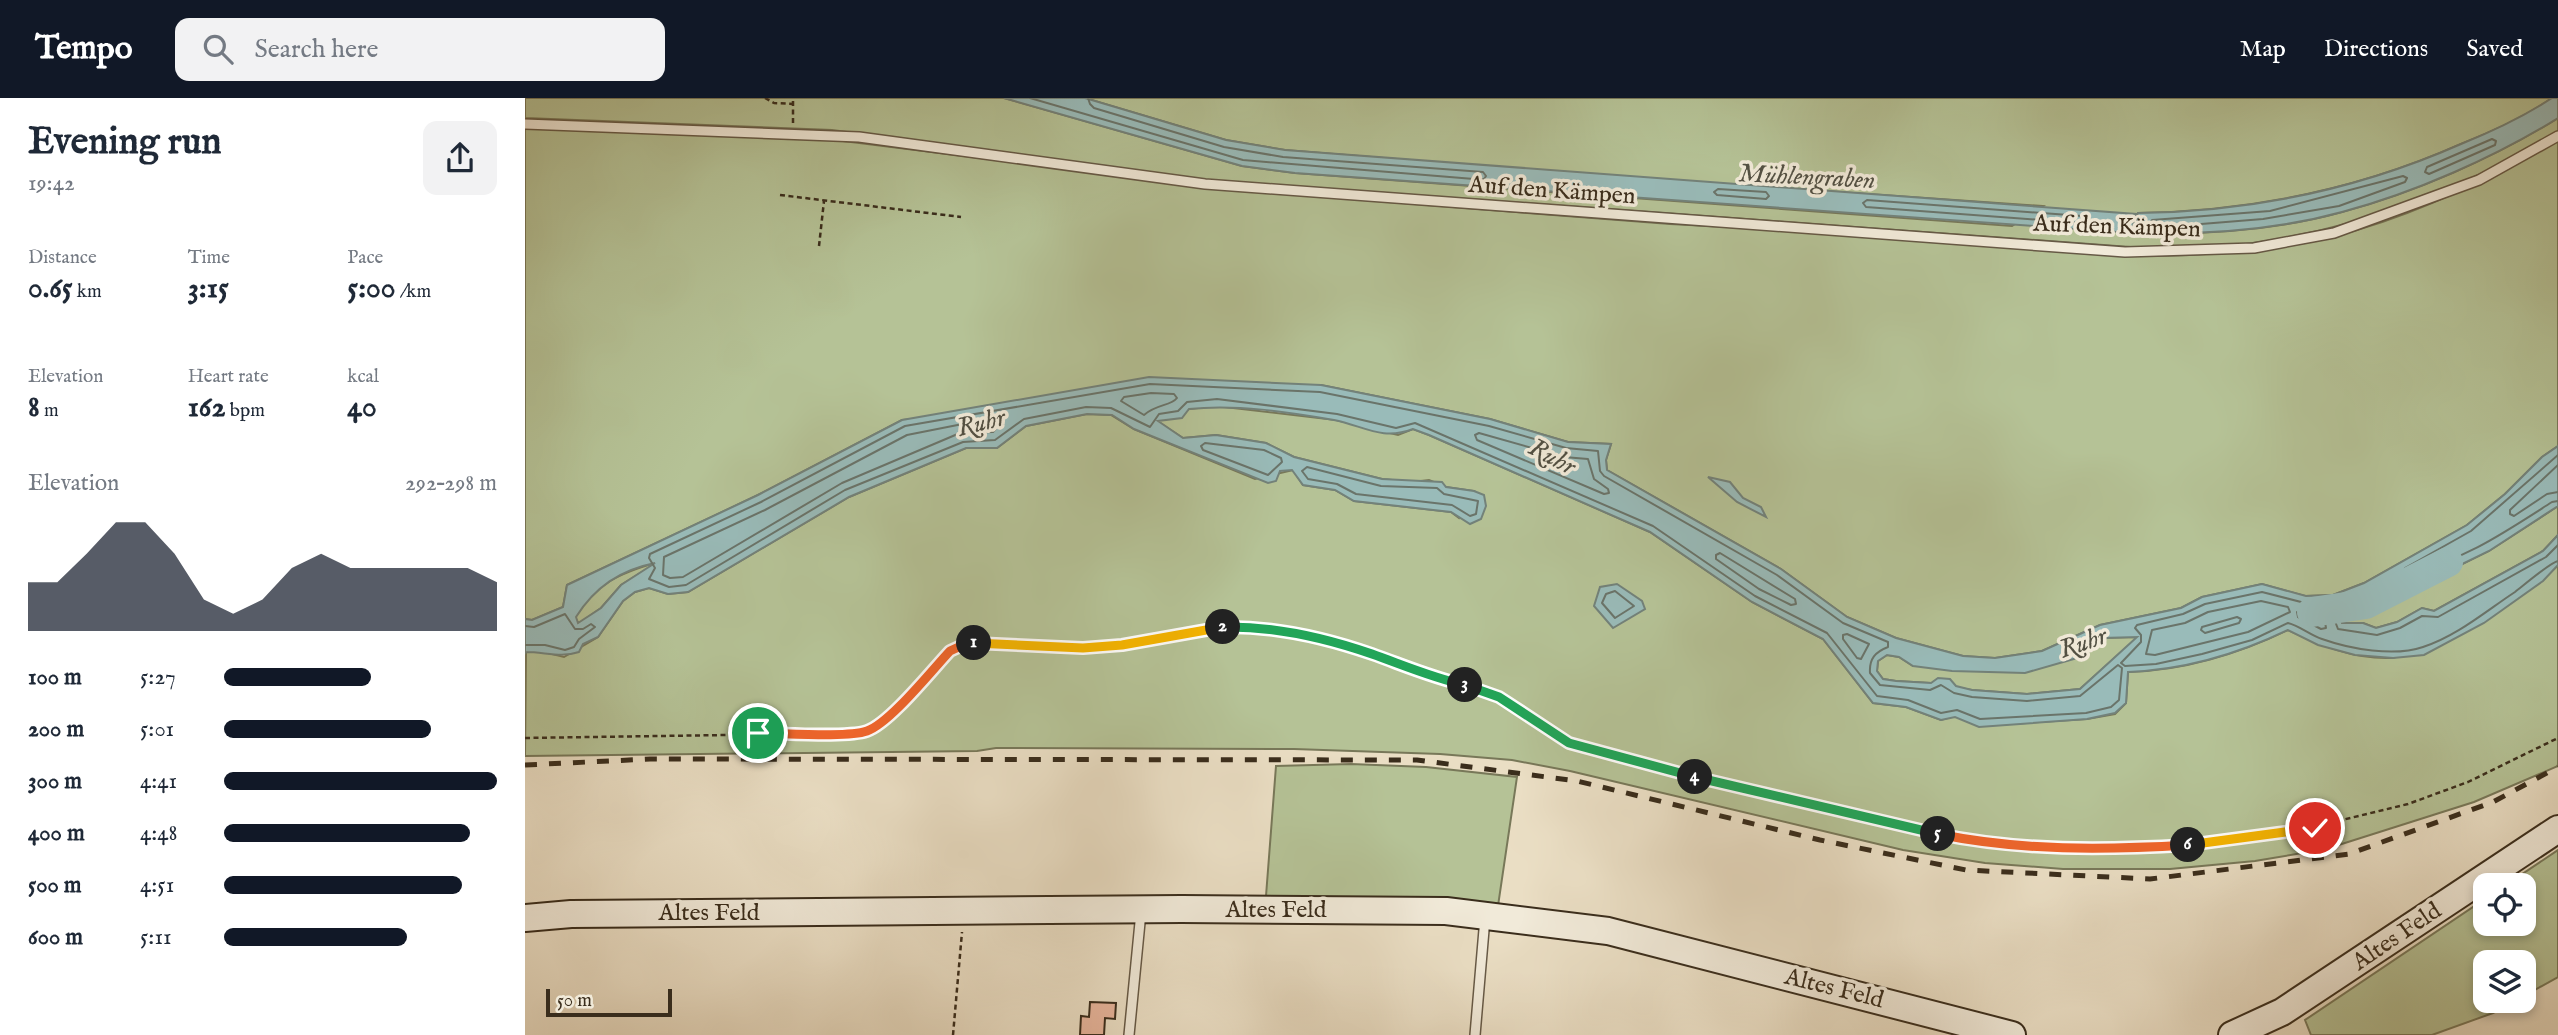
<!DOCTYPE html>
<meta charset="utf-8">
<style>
body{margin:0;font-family:"IM FELL English",serif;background:#f2f2f3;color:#1f2937;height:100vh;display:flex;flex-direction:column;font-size:26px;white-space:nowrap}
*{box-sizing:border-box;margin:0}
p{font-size:23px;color:#747a83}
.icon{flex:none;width:38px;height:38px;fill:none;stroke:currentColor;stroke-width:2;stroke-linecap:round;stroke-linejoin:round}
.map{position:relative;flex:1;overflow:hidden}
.details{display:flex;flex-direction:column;background:#fff;width:525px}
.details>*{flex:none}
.tools{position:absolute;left:1948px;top:775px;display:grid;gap:14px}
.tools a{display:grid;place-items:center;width:63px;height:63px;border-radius:14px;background:#fff;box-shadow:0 4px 10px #0003;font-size:35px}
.scale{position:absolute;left:21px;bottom:18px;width:126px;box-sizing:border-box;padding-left:7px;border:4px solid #3a2d1c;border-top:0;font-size:19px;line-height:24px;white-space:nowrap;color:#3a2d1c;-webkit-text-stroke:5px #f1ead9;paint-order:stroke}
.pin{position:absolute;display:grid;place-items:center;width:60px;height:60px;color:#fff;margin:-30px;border:4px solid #fff;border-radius:50%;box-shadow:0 2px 7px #0007}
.km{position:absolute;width:35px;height:35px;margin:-18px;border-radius:50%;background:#222;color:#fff;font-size:19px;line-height:35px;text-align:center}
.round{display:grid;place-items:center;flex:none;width:74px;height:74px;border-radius:14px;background:#f2f2f3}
.overview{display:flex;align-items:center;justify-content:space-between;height:119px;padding:0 28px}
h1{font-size:38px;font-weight:700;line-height:52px}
.stats{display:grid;grid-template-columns:repeat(3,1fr);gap:10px;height:119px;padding:7px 28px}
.stats div{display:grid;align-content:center}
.stats b{font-size:30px;font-weight:700}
.stats small{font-size:19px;font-weight:400}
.stats p{font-size:19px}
.chart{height:196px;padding:14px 28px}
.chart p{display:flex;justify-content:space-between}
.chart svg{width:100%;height:126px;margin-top:7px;fill:#111827;opacity:.7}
ul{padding:0 28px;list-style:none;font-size:23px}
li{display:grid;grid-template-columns:112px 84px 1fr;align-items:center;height:52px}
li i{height:18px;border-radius:9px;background:#111827}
header{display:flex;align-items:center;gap:42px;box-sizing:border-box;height:98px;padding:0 35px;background:#111827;color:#fff}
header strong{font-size:33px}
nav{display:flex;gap:38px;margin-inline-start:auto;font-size:24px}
.search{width:490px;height:63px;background:#f2f2f3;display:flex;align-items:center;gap:18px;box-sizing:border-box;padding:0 24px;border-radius:14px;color:#747a83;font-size:26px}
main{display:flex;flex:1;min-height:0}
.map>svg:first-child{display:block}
.green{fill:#b5c296;stroke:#787859;stroke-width:2}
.water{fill:#99bbb9;stroke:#73827a;stroke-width:2;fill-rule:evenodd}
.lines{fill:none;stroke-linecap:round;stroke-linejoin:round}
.shore{stroke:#6a746a;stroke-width:2}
.river{stroke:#99bbb9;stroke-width:30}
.building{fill:#e7b59c;stroke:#3a2d1c;stroke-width:2}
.lane-casing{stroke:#665946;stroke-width:12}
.secondary-casing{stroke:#3a2d1c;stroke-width:30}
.path{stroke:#3a2d1c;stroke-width:2.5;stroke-dasharray:5 3.5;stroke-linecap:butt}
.lane{stroke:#f1ead9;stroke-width:9}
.secondary{stroke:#f1ead9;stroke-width:26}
.rail{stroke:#3a2d1c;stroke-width:5;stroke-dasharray:12 12;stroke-linecap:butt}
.split-1-casing{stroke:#fff;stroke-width:14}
.split-2-casing{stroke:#fff;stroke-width:14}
.split-3-casing{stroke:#fff;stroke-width:14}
.split-4-casing{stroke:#fff;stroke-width:14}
.split-5-casing{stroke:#fff;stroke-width:14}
.split-6-casing{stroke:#fff;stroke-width:14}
.split-7-casing{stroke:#fff;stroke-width:14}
.split-1{stroke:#f0652b;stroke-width:9}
.split-2{stroke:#f5b400;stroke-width:9}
.split-3{stroke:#22a559;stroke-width:9}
.split-4{stroke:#22a559;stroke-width:9}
.split-5{stroke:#22a559;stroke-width:9}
.split-6{stroke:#f0652b;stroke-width:9}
.split-7{stroke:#f5b400;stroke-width:9}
.labels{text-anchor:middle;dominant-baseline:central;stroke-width:7;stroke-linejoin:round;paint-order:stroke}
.street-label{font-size:24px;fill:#3a2d1c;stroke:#f1ead9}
.water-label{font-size:26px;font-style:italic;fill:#525043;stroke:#f1ead9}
</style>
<header>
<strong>Tempo</strong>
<div class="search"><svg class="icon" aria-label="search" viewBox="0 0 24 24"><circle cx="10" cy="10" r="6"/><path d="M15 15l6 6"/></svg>Search here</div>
<nav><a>Map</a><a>Directions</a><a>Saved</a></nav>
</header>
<main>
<section class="details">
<div class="overview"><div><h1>Evening run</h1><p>19:42</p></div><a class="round"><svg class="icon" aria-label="share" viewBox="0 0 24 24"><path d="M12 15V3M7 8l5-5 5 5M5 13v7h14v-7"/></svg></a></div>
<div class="stats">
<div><p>Distance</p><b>0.65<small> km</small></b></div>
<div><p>Time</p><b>3:15</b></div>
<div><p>Pace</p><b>5:00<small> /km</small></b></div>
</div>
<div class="stats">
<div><p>Elevation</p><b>8<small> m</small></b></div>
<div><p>Heart rate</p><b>162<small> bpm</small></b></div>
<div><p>kcal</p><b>40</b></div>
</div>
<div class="chart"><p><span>Elevation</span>292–298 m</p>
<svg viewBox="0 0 160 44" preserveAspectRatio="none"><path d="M0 44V27L10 27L20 17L30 6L40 6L50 17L60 33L70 38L80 33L90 22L100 17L110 22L120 22L130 22L140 22L150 22L160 27V44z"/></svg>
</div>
<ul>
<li><b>100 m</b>5:27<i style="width:54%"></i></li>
<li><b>200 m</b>5:01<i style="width:76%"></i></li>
<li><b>300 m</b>4:41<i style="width:100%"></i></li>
<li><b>400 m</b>4:48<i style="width:90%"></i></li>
<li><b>500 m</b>4:51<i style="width:87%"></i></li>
<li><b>600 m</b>5:11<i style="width:67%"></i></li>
</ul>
</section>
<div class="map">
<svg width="2033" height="937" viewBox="0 0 2033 937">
<rect width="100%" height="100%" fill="#eadec4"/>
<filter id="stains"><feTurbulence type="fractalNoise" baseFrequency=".00286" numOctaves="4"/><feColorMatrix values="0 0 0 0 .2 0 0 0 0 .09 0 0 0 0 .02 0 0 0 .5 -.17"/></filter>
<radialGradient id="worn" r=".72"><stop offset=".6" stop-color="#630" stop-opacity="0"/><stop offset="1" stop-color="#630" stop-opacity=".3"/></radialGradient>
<g class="green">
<path d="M0 0H479L717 68 770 75 1487 128 1518 108 1055 76 760 52 701 42 560 0H2027C1998 20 1968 33 1936 46 1833 92 1727 113 1613 115L1609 135C1677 137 1752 132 1817 114 1890 94 1969 60 2033 20V34C1943 89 1840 128 1735 144 1697 150 1657 149 1619 150L682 82 307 32 0 20Z"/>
<path d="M0 30 310 42 721 93 1145 126 1319 135 1630 158C1698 157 1766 151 1832 132 1903 111 1968 78 2033 43V348L2017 359 1980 396 1942 427 1839 485 1808 497 1780 498 1737 486 1677 499 1656 510 1575 527 1517 553 1470 560 1438 558 1371 540 1322 519 1256 471 1082 372 1081 362 1086 346 1043 344 965 321 796 287 377 322 233 397 42 487 38 509 7 522 0 521Z"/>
<path d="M691 308 811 322 873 337 888 331 904 337 1125 434 1227 504 1298 541 1348 605 1381 609 1416 622 1430 618 1454 628 1562 621 1590 616 1601 605 1603 574C1657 573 1714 556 1763 532 1795 547 1828 561 1865 560 1877 560 1893 548 1904 543 1950 522 1998 504 2033 467V668L1949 704 1801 751 1730 763 1645 771H1538L1460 765 1378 752 1045 673 987 662 915 656 769 651 471 650 452 653 0 658 1 554H19L39 559 73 539 98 503 110 494 124 490 143 496 163 494 324 399 441 350H472L501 328 562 316 586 317 609 331 730 381 768 372 778 387 810 392 829 403 926 414 934 420 949 393 921 389 904 382 887 384 857 381 769 359 741 345 691 337 658 340 632 323 664 311Z"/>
<path d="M2033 408V437L2018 453 1909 513 1897 510 1872 524 1851 530 1838 525H1817L1815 516 1854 491 1923 473 1964 453Z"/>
<path d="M133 464 96 487 76 510 53 526 50 519C73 484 95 475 133 464Z"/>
<path d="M1613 539 1555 591 1502 596 1447 592 1406 585 1371 583 1358 581 1352 573 1353 563 1362 557 1374 559 1388 568 1559 558 1576 540Z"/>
<path d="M826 666 901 669 992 679 973 808 870 801 741 798 751 668Z"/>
<path d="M2033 752V879L1999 898 1998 864H1960V903H1990L1968 915 1907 937H1786L1780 922 1960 801V826H1998V788L1981 787Z"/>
</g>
<g class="water">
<path d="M479 0H560L701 42 760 52 1611 116 1606 135 770 75 717 68Z"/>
<path d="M2027 0H2033V20C1970 59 1889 95 1817 114 1751 132 1676 137 1609 135L1613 115C1725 114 1834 91 1936 46 1968 33 1998 19 2027 0Z"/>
<path d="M624 279 796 287 965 321 1043 344 1086 346 1081 362 1082 372 1256 471 1322 519 1371 540 1438 558 1470 560 1517 553 1575 527 1656 510 1677 499 1737 486 1781 498 1808 497 1839 485 1942 427 1980 396 2017 359 2033 348V408L1964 453 1923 473 1854 491 1815 516 1817 525H1838L1851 530 1872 524 1897 510 1909 513 2018 453 2033 437V467L2018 483 1959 525 1899 557 1868 560 1830 557 1793 547 1763 532C1713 556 1658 572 1603 574L1601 605 1590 615 1562 621 1454 629 1430 619 1416 622 1381 609 1348 605 1298 541 1227 504 1125 434 904 337 888 331C857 343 839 328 809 322 763 314 711 306 664 311L657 320 633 323 658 340 691 337 741 345 769 359 857 381 917 384 921 389 949 393 959 397 961 408 956 421 945 426 926 414 829 403 810 392 778 387 767 372 755 373 751 383 743 385 609 331 587 317 562 316 501 328 472 350H441L324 399 163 494 143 496 124 490 110 494 98 503 73 539 58 546 54 554C36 560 20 554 1 554L0 556V521L7 522 38 509 42 487 233 397 377 322ZM130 465 96 487 76 510 53 525 51 519C70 489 95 472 130 465ZM1612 539 1555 591 1502 596 1447 592 1431 588 1425 581 1413 580 1406 585 1371 583 1358 581 1352 573 1353 563 1362 557 1374 559 1388 568 1427 573 1500 575 1559 558 1576 540Z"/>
<path d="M1183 379 1205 384 1218 400 1236 409 1241 419 1212 404Z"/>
<path d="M1092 486 1117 503 1120 511 1088 530 1069 508 1075 489Z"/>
</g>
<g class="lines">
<g class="shore">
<path d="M505 0 718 62 949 81H959L961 78 958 74 758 59 699 49 569 10 565 6 563 0"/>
<path d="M1967 41 1971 43 1970 47 1904 76 1900 74 1902 69Z"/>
<path d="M1878 78 1882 80 1880 84 1814 108 1738 121 1639 129H1627L1624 126 1627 122 1745 113Z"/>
<path d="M1193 91 1241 94 1244 98 1241 101 1192 97 1189 94Z"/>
<path d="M1342 102 1557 118 1560 122 1556 125 1341 109 1338 105Z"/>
<path d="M625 286 795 294 964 328 1041 350 1073 353 1075 373 1079 378 1252 477 1318 525 1363 544V549C1350 554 1344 561 1345 575L1355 587 1405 592 1416 587 1429 595 1447 599 1502 603 1555 598 1593 567 1597 570 1594 602 1586 609 1561 615 1455 621 1432 612 1416 615 1383 602 1352 598 1302 535 1230 498 1128 428 890 325 871 330 812 316 692 301 662 304 653 313 634 316 625 329 586 310 561 309 499 321 470 342 438 344 320 392 161 487 144 489 124 481 130 470 124 460 125 456 236 404 380 328Z"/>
<path d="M626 295 649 296 652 300C646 308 631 306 619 317L596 303 599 299Z"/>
<path d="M473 319 477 324 468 334 435 335 317 385 158 479 145 480 138 477 139 459 240 412 382 337Z"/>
<path d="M954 335 1039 359 1063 361 1069 381 1083 391 1084 395 1079 396 952 342 950 337Z"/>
<path d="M680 345 739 352 756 360 757 364 743 377 678 352 676 348Z"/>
<path d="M2033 357 1946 433 1880 470 1878 474 1882 476C1941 461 1977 436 2027 404L2033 403"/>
<path d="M2033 367 1985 412V416L1989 418 2022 396 2033 394"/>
<path d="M782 369 856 388 912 390 919 396 953 403 951 416 945 418 927 407 831 396 812 386 783 381 777 373Z"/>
<path d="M2033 447 2021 459 1913 519 1897 518 1875 530 1852 537 1813 531 1808 518 1814 507 1812 503 1780 505 1737 494 1680 506 1658 516 1612 527 1610 530 1616 537V544L1596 565 1600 568 1631 566 1677 556 1727 542 1763 525C1775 528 1785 537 1797 541 1825 551 1869 559 1898 549 1932 538 1961 513 1990 494 1999 487 2026 464 2033 463"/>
<path d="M1195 455 1270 501 1271 506 1266 507 1234 491 1191 461V457Z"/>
<path d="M1090 493 1109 508 1090 520 1077 505 1081 496Z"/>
<path d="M1736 503 1763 509 1765 514 1723 534 1630 557 1621 556 1627 532 1660 525 1683 514Z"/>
<path d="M1776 513H1798L1801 530 1796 531 1773 519 1772 514Z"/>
<path d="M1712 519 1716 521 1714 525 1680 535 1676 532 1677 529Z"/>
<path d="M0 528 9 529 40 516 50 531H58L66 526 70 529 54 541 49 549 40 552 20 547H0"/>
<path d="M1322 536 1344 546 1336 561 1332 560 1318 541V537Z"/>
</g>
<path class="river" d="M1787 514 1841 506 1923 464"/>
</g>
<path class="building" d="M565 904 591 905 590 921 580 920 579 937H555L556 918 564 919Z"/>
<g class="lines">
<g class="lane-casing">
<g id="lane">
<path d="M0 26 334 39 680 86 1600 154 1729 150 1809 135 1954 82 2033 38"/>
<path d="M604 937 616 814"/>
<path d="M950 937 960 820"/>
</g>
</g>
<g class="secondary-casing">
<g id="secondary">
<path d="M0 820 46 816 657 811 921 813 1083 833 1487 937"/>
<path d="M1707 937 1757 914 2033 731"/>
</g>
</g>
<g class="path">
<path d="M240 0 249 5 269 6"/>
<path d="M268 25V0"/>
<path d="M255 97 436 119"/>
<path d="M294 148 299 103"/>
<path d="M0 640 334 635 344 632 360 620 426 553C457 535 523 551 562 549 608 547 652 532 698 529 773 525 840 557 909 579 926 584 944 586 961 592 986 602 1005 621 1027 636 1042 646 1060 650 1076 656L1350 722 1444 742 1487 748 1606 751 1669 747 1759 736 1883 706 1943 684 2033 640"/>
<path d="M428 937 437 834"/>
</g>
<use href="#lane" class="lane"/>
<use href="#secondary" class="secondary"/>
<path class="rail" d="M0 667 125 661 892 662 1052 683 1295 742 1441 772 1625 781 1824 756 1968 704 2033 669"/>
</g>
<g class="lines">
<g class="split-1-casing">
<path id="split-1" d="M233 635C258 635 322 640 342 633 365 625 407 572 425 553L438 547 449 545"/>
</g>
<g class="split-2-casing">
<path id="split-2" d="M449 545 558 550 597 547 698 529"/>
</g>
<g class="split-3-casing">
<path id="split-3" d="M698 529C749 528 798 539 847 556 878 567 908 580 940 587"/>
</g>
<g class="split-4-casing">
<path id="split-4" d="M940 587 974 599 1044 645 1170 679"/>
</g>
<g class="split-5-casing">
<path id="split-5" d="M1170 679 1413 736"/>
</g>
<g class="split-6-casing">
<path id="split-6" d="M1413 736C1496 753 1579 752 1663 747"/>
</g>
<g class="split-7-casing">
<path id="split-7" d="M1663 747 1790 730"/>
</g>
<use href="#split-1" class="split-1"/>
<use href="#split-2" class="split-2"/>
<use href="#split-3" class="split-3"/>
<use href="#split-4" class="split-4"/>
<use href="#split-5" class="split-5"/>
<use href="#split-6" class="split-6"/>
<use href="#split-7" class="split-7"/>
</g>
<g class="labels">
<g class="street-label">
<text transform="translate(1027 93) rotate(4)">Auf den Kämpen</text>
<text transform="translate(1592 129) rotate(2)">Auf den Kämpen</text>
<text x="751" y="812">Altes Feld</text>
<text x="184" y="815">Altes Feld</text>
<text transform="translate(1872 839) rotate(-34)">Altes Feld</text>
<text transform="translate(1309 891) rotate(14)">Altes Feld</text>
</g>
<g class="water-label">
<text transform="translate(1282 79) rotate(3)">Mühlengraben</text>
<text transform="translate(456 325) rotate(-14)">Ruhr</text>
<text transform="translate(1027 359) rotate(28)">Ruhr</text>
<text transform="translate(1558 545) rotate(-19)">Ruhr</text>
</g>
</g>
<rect width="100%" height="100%" filter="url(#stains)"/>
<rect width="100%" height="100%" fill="url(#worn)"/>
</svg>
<div class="tools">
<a><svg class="icon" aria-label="locate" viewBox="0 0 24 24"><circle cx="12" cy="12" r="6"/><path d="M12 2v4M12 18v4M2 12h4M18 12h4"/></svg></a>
<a><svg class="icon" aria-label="layers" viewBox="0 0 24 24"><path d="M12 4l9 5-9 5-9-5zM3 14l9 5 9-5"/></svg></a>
</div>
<div class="scale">50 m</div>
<div class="pin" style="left:233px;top:635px;background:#1e9e55"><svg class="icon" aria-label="arrive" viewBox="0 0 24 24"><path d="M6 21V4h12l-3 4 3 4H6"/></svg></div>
<div class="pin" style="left:1790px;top:730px;background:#d93025"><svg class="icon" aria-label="check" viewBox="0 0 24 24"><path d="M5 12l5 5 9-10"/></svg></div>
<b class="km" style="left:449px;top:545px">1</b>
<b class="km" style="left:698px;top:529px">2</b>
<b class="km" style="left:940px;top:587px">3</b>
<b class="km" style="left:1170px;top:679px">4</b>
<b class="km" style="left:1413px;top:736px">5</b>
<b class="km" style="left:1663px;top:747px">6</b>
</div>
</main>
